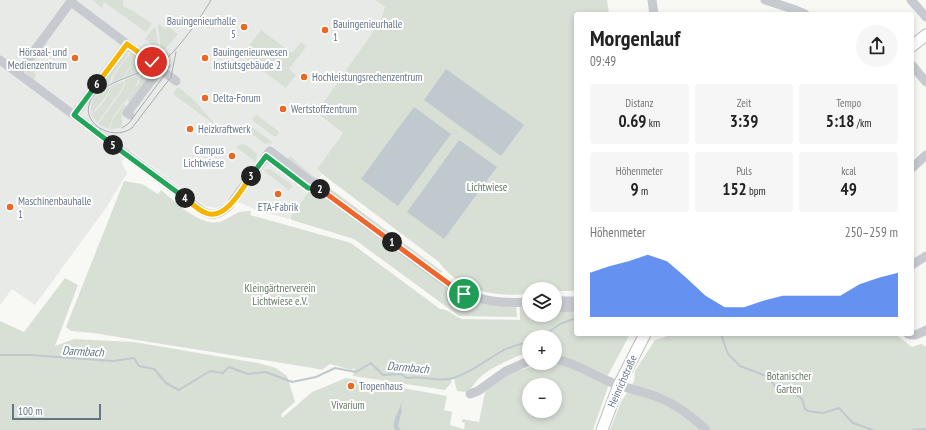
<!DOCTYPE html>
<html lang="de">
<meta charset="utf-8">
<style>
body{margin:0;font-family:"PT Sans Narrow",sans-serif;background:#f6f6f6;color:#222;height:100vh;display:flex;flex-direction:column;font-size:15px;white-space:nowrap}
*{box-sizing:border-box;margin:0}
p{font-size:13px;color:#767676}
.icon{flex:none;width:22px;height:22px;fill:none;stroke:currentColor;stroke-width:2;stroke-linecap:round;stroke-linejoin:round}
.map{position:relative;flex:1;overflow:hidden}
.details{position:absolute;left:574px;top:12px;width:340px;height:324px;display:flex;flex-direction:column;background:#fff;border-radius:4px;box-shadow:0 2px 6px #0003}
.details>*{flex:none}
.tools{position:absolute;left:522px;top:282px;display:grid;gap:8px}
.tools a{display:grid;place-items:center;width:40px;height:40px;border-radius:50%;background:#fff;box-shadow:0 2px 6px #0003;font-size:20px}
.scale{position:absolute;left:12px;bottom:10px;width:89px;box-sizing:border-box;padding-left:4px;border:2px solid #657487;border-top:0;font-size:11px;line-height:14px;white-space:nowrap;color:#657487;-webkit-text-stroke:3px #fff;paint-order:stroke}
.pin{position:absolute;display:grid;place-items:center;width:34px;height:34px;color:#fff;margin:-17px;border:2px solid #fff;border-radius:50%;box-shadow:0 1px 4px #0007}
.km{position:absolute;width:20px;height:20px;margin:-10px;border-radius:50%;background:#222;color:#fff;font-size:11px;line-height:20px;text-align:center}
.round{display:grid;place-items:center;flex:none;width:42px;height:42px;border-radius:21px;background:#f6f6f6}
.summary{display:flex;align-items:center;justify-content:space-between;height:68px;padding:0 16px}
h1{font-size:22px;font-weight:600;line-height:30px}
.figures{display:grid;grid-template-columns:repeat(3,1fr);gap:6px;height:68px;padding:4px 16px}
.figures div{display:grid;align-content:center;border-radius:4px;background:#f6f6f6;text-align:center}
.figures b{font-size:17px;font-weight:600}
.figures small{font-size:11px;font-weight:400}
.figures p{font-size:11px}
.chart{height:112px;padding:8px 16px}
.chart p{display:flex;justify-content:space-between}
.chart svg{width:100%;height:72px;margin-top:4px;fill:#2563eb;opacity:.7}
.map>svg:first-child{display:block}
.built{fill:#e8eae8}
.green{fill:#d8e0d6;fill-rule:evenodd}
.water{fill:#bfc9ce}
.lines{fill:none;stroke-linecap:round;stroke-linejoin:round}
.stream{stroke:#bfc9ce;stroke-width:2}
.major-casing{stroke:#babdc2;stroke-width:13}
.minor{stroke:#c7cace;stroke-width:9}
.major{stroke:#fff;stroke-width:11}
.tram{stroke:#a7acb3;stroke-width:1}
.split-1-casing{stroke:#fff;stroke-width:8}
.split-2-casing{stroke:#fff;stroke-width:8}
.split-3-casing{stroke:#fff;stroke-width:8}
.split-4-casing{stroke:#fff;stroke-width:8}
.split-5-casing{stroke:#fff;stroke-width:8}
.split-6-casing{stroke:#fff;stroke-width:8}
.split-7-casing{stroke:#fff;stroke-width:8}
.split-1{stroke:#f0652b;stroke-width:5}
.split-2{stroke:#f0652b;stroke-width:5}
.split-3{stroke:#22a559;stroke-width:5}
.split-4{stroke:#f5b400;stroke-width:5}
.split-5{stroke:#22a559;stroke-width:5}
.split-6{stroke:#22a559;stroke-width:5}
.split-7{stroke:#f5b400;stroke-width:5}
.poi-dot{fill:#eb6822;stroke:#fff;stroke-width:1.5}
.labels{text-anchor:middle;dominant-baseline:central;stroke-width:4;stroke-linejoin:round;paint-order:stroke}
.poi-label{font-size:11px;fill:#657487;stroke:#fff;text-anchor:start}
.park-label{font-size:11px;fill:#637961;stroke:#fff}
.street-label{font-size:11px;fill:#657487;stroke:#fff}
.water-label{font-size:12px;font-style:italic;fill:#617683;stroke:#fff}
</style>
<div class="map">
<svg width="926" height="430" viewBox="0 0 926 430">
<rect width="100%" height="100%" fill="#f8f8f5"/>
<path class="built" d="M0 0H375L385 7 379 23 316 114 343 133 317 169 322 174 289 219 254 209 229 198 222 205 216 208 205 206 130 150 121 162 127 173 106 208 35 305 12 289 0 305Z"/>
<g class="green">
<path d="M92 0H123V6L132 10 152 24 146 32 104 2 102 8Z"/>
<path d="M375 0H607L609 14H576V291H555V289H529V294C495 297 461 292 439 262L322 174 317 169 343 133 316 113 379 23 385 7Z"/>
<path d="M159 24 165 29 167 26 178 34 162 53 161 52 158 26Z"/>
<path d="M154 27 156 29 159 50 145 39Z"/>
<path d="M261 30 292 53 301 42 307 46 289 69 296 75 286 88 242 55Z"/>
<path d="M46 40 48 42 32 66 36 76 33 80 26 73 25 70Z"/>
<path d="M129 49 131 50 112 76 110 83 95 91 112 68 117 65Z"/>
<path d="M132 51 138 56 126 72 124 77 112 83 114 75Z"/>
<path d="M139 56 144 61 140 67 139 71 125 77 127 72Z"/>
<path d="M154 68 156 69 131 103 127 100 139 83 140 74Z"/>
<path d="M139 74C138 96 112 108 109 129L98 124 123 90 125 80Z"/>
<path d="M124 81 122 89 97 123 91 114C100 110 109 96 111 86Z"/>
<path d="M110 87 108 93 94 111 91 113C89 99 98 92 110 87Z"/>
<path d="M177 88H179L195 101 214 123 233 137V138L173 94Z"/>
<path d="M124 104 127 107 122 116V127L110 130 112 120Z"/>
<path d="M257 115 278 131 279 133 275 137 252 120 255 116Z"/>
<path d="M248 124 272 142 271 143 265 144 247 130 246 127Z"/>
<path d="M244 144 250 148 257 154 256 162 236 147 239 145Z"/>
<path d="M290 156 308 172 443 272 439 273 287 160Z"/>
<path d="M267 169 272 170 293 186 289 190 264 171Z"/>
<path d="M124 181 142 184 158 194 161 190C176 202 202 229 222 221 234 216 235 211 251 211L250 215 351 243 440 309C448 309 454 316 462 319L520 320V305L529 306V315H555V310L576 311V334H630L606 379 608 387 593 430H0V321L24 332 65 278 78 285 55 346 74 339 134 342 258 363 276 368 287 376 295 402 281 414 282 418 312 392 346 378 447 396 444 410 452 412 450 425 464 429 465 423 462 422V419L479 422 485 392 495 383 510 373 545 363H555V337H529V352C514 357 497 365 484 374 477 379 473 387 467 392L457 391 453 375 451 383 445 390 353 376 355 367 352 370 330 364 322 370 313 368 93 333 71 331 66 327ZM529 385H555V411H529Z"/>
<path d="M309 191 319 193 453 291 470 300 484 304 516 306 517 317 459 316 354 239 292 220 290 218Z"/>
<path d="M674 334H895L912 347 921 344 926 347V430H610L621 402 634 381 635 371 655 340Z"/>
</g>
<g class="water">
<path d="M446 69 524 125 501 156 424 100Z"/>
<path d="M414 107 451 134 398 206 361 179Z"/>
<path d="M459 140 497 167 444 239 407 212Z"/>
<path d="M402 402 401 410H402L398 426 401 430H395C391 422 399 411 402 402Z"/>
</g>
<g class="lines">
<g class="stream">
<path d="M721 334 728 354 740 366 769 377 777 390 789 389 802 399 805 409 808 411 823 413 839 408 853 423 873 430"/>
<path d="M542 337 560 324 576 318"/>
<path d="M0 355H31L113 361 134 358 139 366 154 369 166 383 179 390 210 371 223 373 229 367 248 374 266 372 292 382 316 377 335 368 356 372 371 363C375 368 380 371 383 375L401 374 407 378C425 375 437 383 453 378 471 373 486 360 502 351 510 347 520 344 529 342"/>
<path d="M913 430 926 429"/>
</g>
<g class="major-casing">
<g id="major">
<path d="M912 46 926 35"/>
<path d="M602 430 619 385 645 334"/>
</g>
</g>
<g class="minor">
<path d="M652 0 654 14"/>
<path d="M765 0 796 10 805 14"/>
<path d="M911 0 926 17"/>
<path d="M71 2 176 81"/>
<path d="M0 60 204 212C214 217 221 213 229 206L270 151 441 279C471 300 493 304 529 302"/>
<path d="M152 62 164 55"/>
<path d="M912 65 926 82"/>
<path d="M18 73 72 0"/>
<path d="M74 115 127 44"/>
<path d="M130 115 127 113 160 69"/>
<path d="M266 156 308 187 320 189"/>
<path d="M912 168 926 155"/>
<path d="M912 265 926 256"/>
<path d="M555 301H576"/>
<path d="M555 308 576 307"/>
<path d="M908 334C915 337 920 333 926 330"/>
<path d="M555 359C574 362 591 374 608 381 622 387 636 390 649 394 671 401 690 414 706 430"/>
<path d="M470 394 478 391 506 371 529 361"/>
</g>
<use href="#major" class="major"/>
<g class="tram">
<path d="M176 52 171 77 132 128C111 143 77 121 92 98 101 83 145 73 162 62 175 54 203 15 211 0"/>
<path d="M122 128 129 123 166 73 170 65"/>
</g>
</g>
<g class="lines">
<g class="split-1-casing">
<path id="split-1" d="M392 242 452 286 464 294"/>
</g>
<g class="split-2-casing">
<path id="split-2" d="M320 189 392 242"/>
</g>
<g class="split-3-casing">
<path id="split-3" d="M251 176 266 156 308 188 320 189"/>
</g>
<g class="split-4-casing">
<path id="split-4" d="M185 198C191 203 198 210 206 213 225 221 242 189 251 176"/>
</g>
<g class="split-5-casing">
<path id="split-5" d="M113 145 185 198"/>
</g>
<g class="split-6-casing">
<path id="split-6" d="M97 84 74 115 113 145"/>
</g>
<g class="split-7-casing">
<path id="split-7" d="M97 84 127 44 152 62"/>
</g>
<use href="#split-1" class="split-1"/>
<use href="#split-2" class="split-2"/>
<use href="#split-3" class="split-3"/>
<use href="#split-4" class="split-4"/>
<use href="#split-5" class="split-5"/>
<use href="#split-6" class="split-6"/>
<use href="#split-7" class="split-7"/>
</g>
<g class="poi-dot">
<circle cx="244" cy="27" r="4"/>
<circle cx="325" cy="30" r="4"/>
<circle cx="75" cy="58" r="4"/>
<circle cx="205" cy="58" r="4"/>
<circle cx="304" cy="77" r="4"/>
<circle cx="205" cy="98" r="4"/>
<circle cx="283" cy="109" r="4"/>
<circle cx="190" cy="129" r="4"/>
<circle cx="232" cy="156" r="4"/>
<circle cx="278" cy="194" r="4"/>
<circle cx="10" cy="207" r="4"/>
<circle cx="351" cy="386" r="4"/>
</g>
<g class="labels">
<g class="poi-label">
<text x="236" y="21" text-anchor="end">Bauingenieurhalle<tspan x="236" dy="13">5</tspan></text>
<text x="333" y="24">Bauingenieurhalle<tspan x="333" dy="13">1</tspan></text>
<text x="67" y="52" text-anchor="end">Hörsaal- und<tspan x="67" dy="13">Medienzentrum</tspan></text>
<text x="213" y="52">Bauingenieurwesen<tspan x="213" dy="13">Instiutsgebäude 2</tspan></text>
<text x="312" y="77">Hochleistungsrechenzentrum</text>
<text x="213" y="98">Delta-Forum</text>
<text x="291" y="109">Wertstoffzentrum</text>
<text x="198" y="129">Heizkraftwerk</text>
<text x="224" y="150" text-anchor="end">Campus<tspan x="224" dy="13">Lichtwiese</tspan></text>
<text x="18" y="201">Maschinenbauhalle<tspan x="18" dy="13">1</tspan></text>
<text x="278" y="207" text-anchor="middle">ETA-Fabrik</text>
<text x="359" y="386">Tropenhaus</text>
</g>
<g class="park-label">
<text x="487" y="187">Lichtwiese</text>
<text x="280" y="288">Kleingärtnerverein<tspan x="280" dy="13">Lichtwiese e.V.</tspan></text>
<text x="789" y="376">Botanischer<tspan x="789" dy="13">Garten</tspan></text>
<text x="348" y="405">Vivarium</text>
</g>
<g class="street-label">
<text transform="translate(622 381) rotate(-66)">Heinrichstraße</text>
</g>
<g class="water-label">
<text transform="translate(83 351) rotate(3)">Darmbach</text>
<text transform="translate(408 367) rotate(5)">Darmbach</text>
</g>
</g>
</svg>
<div class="tools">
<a><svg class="icon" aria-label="layers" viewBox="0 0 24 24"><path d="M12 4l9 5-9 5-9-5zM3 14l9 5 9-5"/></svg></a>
<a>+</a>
<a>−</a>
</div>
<div class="scale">100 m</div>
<div class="pin" style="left:464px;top:294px;background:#1e9e55"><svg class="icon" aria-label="arrive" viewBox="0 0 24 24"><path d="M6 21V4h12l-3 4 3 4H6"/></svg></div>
<div class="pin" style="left:152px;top:62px;background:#d93025"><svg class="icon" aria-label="check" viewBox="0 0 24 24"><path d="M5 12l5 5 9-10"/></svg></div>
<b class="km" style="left:392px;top:242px">1</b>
<b class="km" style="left:320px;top:189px">2</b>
<b class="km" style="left:251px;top:176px">3</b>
<b class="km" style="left:185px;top:198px">4</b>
<b class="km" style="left:113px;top:145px">5</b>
<b class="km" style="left:97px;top:84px">6</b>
<section class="details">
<div class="summary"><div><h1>Morgenlauf</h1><p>09:49</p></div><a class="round"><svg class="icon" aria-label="share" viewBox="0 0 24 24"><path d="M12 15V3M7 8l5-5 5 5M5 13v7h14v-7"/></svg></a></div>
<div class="figures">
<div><p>Distanz</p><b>0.69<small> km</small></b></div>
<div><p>Zeit</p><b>3:39</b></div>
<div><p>Tempo</p><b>5:18<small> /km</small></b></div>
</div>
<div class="figures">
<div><p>Höhenmeter</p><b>9<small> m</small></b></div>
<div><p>Puls</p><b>152<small> bpm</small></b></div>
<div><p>kcal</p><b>49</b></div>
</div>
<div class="chart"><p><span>Höhenmeter</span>250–259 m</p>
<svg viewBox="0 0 160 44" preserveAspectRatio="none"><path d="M0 44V17L10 13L20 10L30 6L40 10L50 20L60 31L70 38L80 38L90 34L100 31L110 31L120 31L130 31L140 24L150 20L160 17V44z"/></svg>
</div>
</section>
</div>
